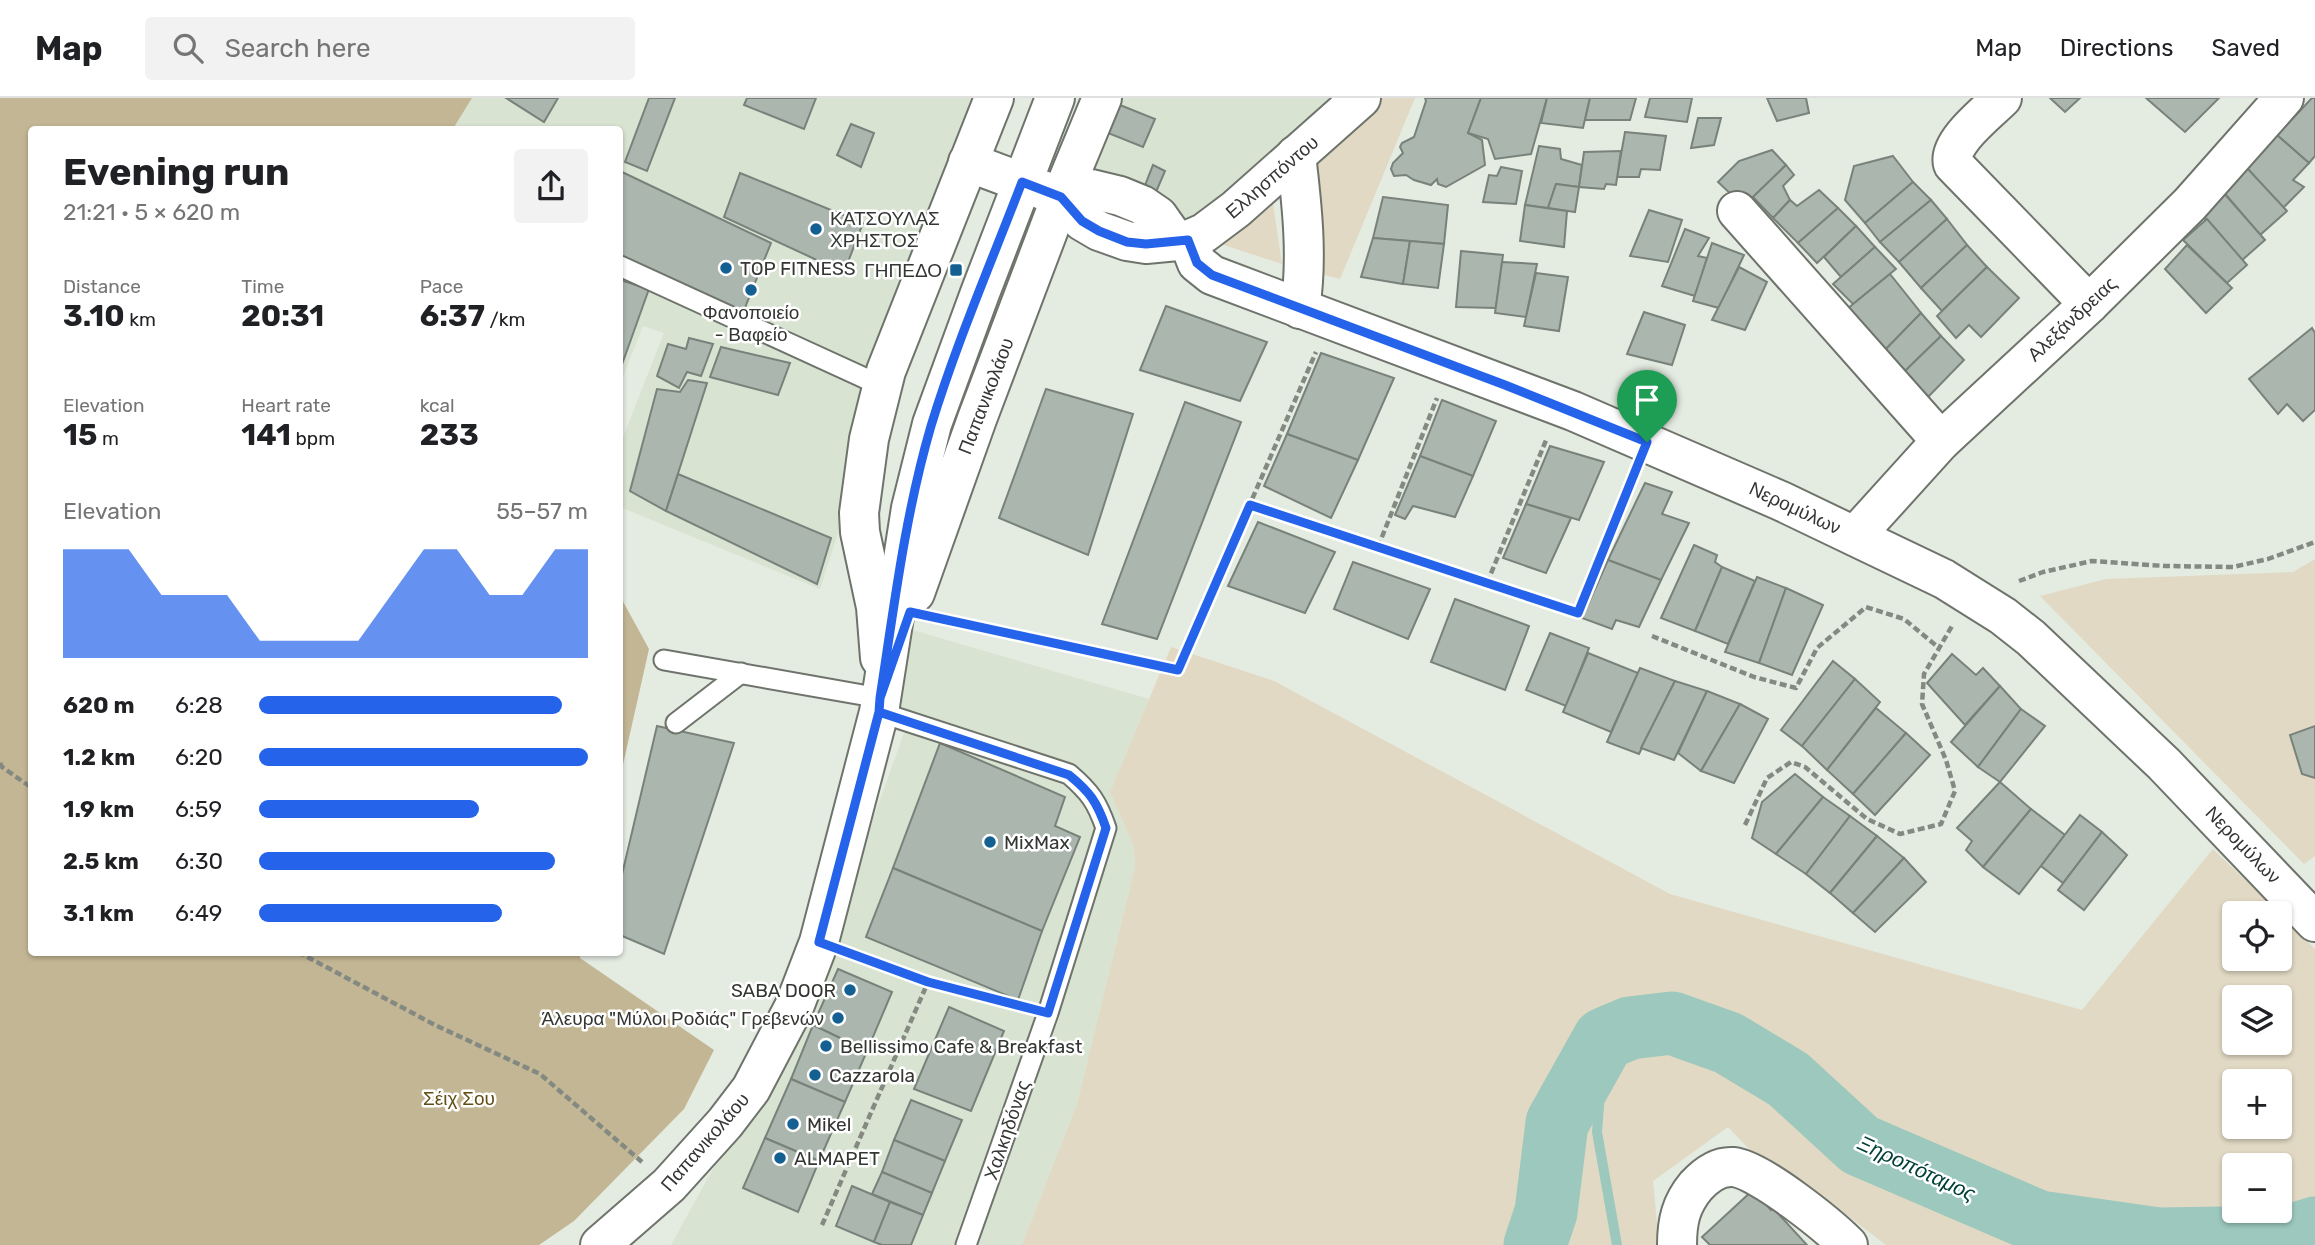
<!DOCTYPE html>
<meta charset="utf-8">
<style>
body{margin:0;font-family:Rubik,sans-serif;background:#f2f2f2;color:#202124;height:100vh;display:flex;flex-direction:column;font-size:26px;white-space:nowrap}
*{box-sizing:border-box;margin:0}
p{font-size:23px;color:#757577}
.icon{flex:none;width:38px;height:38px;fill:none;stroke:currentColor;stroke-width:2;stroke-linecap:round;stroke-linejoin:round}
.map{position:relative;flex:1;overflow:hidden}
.panel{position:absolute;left:28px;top:28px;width:595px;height:830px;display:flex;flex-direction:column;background:#fff;border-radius:7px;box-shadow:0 2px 5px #0004}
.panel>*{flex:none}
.fabs{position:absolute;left:2222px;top:803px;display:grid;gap:14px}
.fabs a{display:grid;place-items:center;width:70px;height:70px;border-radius:7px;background:#fff;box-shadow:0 2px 5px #0004;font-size:35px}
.pin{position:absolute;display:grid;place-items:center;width:60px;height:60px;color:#fff;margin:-72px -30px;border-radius:50% 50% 50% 0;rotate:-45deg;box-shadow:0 0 7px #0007}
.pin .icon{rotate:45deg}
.round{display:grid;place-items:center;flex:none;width:74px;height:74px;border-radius:7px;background:#f2f2f2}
.headline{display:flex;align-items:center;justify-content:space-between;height:119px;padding:0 35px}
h1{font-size:38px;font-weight:700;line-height:52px}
.metrics{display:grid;grid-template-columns:repeat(3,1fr);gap:10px;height:119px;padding:7px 35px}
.metrics div{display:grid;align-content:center}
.metrics b{font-size:30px;font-weight:700}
.metrics small{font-size:19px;font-weight:400}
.metrics p{font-size:19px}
.chart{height:196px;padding:14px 35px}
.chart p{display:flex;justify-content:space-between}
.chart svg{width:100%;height:126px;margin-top:7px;fill:#2563eb;opacity:.7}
ul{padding:0 35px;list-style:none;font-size:23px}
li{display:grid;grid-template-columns:112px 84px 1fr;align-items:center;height:52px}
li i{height:18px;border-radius:9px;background:#2563eb}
header{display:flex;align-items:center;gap:42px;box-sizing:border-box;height:98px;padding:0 35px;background:#fff;border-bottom:2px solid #e0e0e0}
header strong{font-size:33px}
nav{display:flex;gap:38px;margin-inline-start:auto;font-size:24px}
.search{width:490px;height:63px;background:#f2f2f2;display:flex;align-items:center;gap:18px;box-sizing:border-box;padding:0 24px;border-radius:7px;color:#757577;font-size:26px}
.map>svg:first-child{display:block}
.built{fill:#d8e3d2}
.green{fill:#e1d9c3;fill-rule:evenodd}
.forest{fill:#c3b694}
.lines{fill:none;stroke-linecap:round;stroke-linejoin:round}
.stream{stroke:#9cc8bd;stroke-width:10}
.river{stroke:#9cc8bd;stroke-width:63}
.building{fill:#abb6ae;stroke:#78827b;stroke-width:2}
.service-casing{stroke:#6e746b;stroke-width:23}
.minor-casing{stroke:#6e746b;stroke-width:42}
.secondary-casing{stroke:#6e746b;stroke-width:42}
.path{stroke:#848982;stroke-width:4.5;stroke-dasharray:7 3.5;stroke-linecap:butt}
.service{stroke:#fff;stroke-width:19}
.minor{stroke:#fff;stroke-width:38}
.secondary{stroke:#fff;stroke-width:38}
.route-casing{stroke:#fff;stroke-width:14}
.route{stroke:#2563eb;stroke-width:9}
.poi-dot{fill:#146093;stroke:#fff;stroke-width:2.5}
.labels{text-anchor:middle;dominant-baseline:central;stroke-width:5;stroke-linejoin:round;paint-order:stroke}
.street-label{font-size:19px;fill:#333632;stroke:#fff}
.poi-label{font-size:19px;fill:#333632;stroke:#fff;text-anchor:start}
.park-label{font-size:19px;fill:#604d12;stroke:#fff}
.water-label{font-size:21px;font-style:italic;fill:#004137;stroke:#fff}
</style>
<header>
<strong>Map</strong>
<div class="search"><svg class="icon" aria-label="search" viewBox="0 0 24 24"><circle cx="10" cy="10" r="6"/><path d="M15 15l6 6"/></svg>Search here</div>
<nav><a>Map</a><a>Directions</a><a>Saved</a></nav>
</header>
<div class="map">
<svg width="2315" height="1147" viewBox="0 0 2315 1147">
<rect width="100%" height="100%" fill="#e4ebe1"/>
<g class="built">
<path d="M472 0H996L855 383 820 491 620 409V347L664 235 643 228 622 281H620V32H453Z"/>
<path d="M1109 0H1374L1202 140 1068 102Z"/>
<path d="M909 531 1149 601 1110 694 1134 749 1135 769 1077 1006 1022 1147H671L761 984 832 836 909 621 888 610Z"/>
</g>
<g class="green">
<path d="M1374 0H1415L1340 181 1308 173 1302 57Z"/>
<path d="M1271 92 1282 166 1202 140Z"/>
<path d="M2315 461V758L2304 766 2040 498 2106 481 2293 474Z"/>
<path d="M1171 549 1274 583 1670 796 2082 912 2213 751 2279 815 2235 816V861H2280V817L2315 851V1147H1886L1839 1111 1810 1097 1769 1067 1745 1047 1728 1029 1653 1083 1659 1147H1022L1077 1006 1135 769 1134 749 1110 694ZM2235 900H2280V945H2235ZM2235 984H2280V1029H2235ZM2235 1068H2280V1113H2235Z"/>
</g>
<g class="forest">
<path d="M0 0H472L453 31 32 32V854H581L580 860 714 952 684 1011 574 1123 539 1147H0Z"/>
<path d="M620 498 649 551 620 680Z"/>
</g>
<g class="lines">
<path class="stream" d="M1604 941 1597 1034 1617 1147"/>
<path class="river" d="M1535 1147 1546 1114 1557 1025 1604 941 1630 930 1672 925 1728 945 1788 981 1860 1047 2039 1124 2158 1141 2286 1139 2315 1130"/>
</g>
<g class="building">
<path d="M506 0H558L544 24Z"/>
<path d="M649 0H675L647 73 625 64Z"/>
<path d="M747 0H816L804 31 744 7Z"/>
<path d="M1425 0H1481L1468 35 1482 42 1485 67 1446 89 1438 86 1437 81 1431 87 1414 82 1406 77 1394 78 1391 71 1393 65 1403 55 1400 49 1402 45 1414 39 1426 3Z"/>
<path d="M1481 0H1547L1531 56 1495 61 1488 41 1468 35Z"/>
<path d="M1547 0H1590L1583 30 1541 25Z"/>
<path d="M1590 0H1636L1630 22H1585Z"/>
<path d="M1650 0H1692L1687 24 1645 19Z"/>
<path d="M1767 0H1806L1809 15 1777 23Z"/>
<path d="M2050 0H2080L2065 14Z"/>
<path d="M2146 0H2219L2185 34Z"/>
<path d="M2312 0H2315V58L2309 65 2277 37Z"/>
<path d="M1120 7 1155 21 1143 49 1108 35Z"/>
<path d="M1698 20H1721L1714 47 1691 50Z"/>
<path d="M851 26 874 35 861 69 837 57Z"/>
<path d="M1625 34 1666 38 1660 72 1641 71 1639 79H1617Z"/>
<path d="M2277 37 2309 65 2293 82 2304 89 2283 110 2246 69Z"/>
<path d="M1539 48 1560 51 1561 61 1582 67 1579 89 1556 86 1548 110 1525 107Z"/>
<path d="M1772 52 1786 67 1753 99 1735 100 1718 84 1739 63Z"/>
<path d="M1621 53 1616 87 1606 86 1604 91 1579 89 1584 54Z"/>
<path d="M1893 58 1913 84 1865 125 1845 102 1854 68Z"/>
<path d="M1153 67 1165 73 1156 94 1144 90Z"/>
<path d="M1786 67 1794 77 1783 88 1790 102 1773 120 1753 99Z"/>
<path d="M1501 69 1522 73 1516 106 1483 104 1489 77 1497 78Z"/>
<path d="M2246 69 2287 113 2260 137 2221 91Z"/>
<path d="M622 74 771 145 740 222 620 162V80Z"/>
<path d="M740 75 863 125 843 177 818 166 819 163 724 119Z"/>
<path d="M1913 84 1931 102 1880 144 1865 125Z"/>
<path d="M1556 86 1579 89 1575 114 1548 110Z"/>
<path d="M1819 92 1838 110 1798 145 1773 120 1790 102 1797 108Z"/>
<path d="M2223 94 2265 142 2241 163 2201 116Z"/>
<path d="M1383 99 1448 107 1444 146 1373 140Z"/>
<path d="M1931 102 1947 121 1899 164 1880 144Z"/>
<path d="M1525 107 1567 113 1564 149 1520 143Z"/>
<path d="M1838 110 1856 128 1817 165 1798 145Z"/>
<path d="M1649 112 1682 122 1668 164 1630 158Z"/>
<path d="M1947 121 1967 147 1921 190 1899 164Z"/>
<path d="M2207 121 2247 167 2227 185 2183 142Z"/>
<path d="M1856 128 1875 149 1841 179 1824 159Z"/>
<path d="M1685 131 1709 140 1698 158 1707 160 1695 198 1662 188Z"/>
<path d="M1373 140 1410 143 1403 186 1361 179Z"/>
<path d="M1410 143 1444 146 1438 190 1403 186Z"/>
<path d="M1712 145 1744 157 1719 210 1693 203Z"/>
<path d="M1967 147 1987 169 1942 213 1921 190Z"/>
<path d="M2187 147 2232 190 2206 215 2165 171Z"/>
<path d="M1875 149 1896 171 1853 206 1833 186Z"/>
<path d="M1461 153 1503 157 1496 210 1456 209Z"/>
<path d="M1502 164 1537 166 1526 219 1495 215Z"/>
<path d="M1739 169 1767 184 1745 232 1712 222Z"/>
<path d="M1987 169 2019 200 1981 239 1969 227 1956 240 1937 218Z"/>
<path d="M1536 175 1568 179 1559 233 1524 228Z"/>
<path d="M1890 176 1921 215 1884 253 1847 211Z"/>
<path d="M620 182 649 191 620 272Z"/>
<path d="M1166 208 1267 244 1240 303 1140 272Z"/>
<path d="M1644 214 1685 227 1672 267 1627 256Z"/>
<path d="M1921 215 1941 238 1905 273 1884 253Z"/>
<path d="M2312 230 2315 235V312L2303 323 2287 306 2278 316 2249 281Z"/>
<path d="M1941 238 1964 262 1928 299 1905 273Z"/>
<path d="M689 240 713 246 701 278 687 274 679 290 657 278 668 246 686 251Z"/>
<path d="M721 249 790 265 778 297 710 279Z"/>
<path d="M1321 255 1394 280 1358 362 1287 336Z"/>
<path d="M688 282 707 285 666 413 630 393 657 291 680 294Z"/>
<path d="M1046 291 1133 316 1088 457 999 420Z"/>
<path d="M1442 302 1496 323 1473 378 1420 358Z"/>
<path d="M1185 304 1241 324 1157 541 1102 526Z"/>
<path d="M1287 336 1358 362 1331 420 1264 388Z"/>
<path d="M1550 348 1604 364 1579 422 1526 406Z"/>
<path d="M1420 358 1473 378 1455 419 1413 408 1405 421 1395 417Z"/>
<path d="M678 376 831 440 817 486 666 413Z"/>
<path d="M1645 385 1672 394 1662 416 1689 425 1661 482 1608 462Z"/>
<path d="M1526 406 1571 420 1546 475 1503 460Z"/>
<path d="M1258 424 1335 454 1305 515 1228 488Z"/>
<path d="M1694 447 1717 457 1715 464 1722 469 1695 533 1661 520Z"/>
<path d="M1608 462 1661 482 1639 529 1616 522 1612 531 1582 520Z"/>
<path d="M1353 464 1430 491 1408 541 1334 511Z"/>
<path d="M1722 469 1755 483 1728 546 1695 533Z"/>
<path d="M1757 479 1786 490 1759 565 1725 554Z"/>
<path d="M1786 490 1823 507 1792 577 1759 565Z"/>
<path d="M1455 501 1529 528 1505 592 1431 564Z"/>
<path d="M1550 535 1589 550 1566 608 1526 592Z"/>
<path d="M1588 555 1638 575 1611 634 1563 614Z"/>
<path d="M1952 556 1976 577 1983 570 2000 588 1965 627 1927 585Z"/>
<path d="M1833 563 1855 581 1802 648 1781 632Z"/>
<path d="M1640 570 1675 583 1639 656 1607 644Z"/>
<path d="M1855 581 1880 604 1827 672 1802 648Z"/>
<path d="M1675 583 1707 593 1674 662 1641 650Z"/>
<path d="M2000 588 2021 611 1978 669 1951 644Z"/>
<path d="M1707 593 1740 606 1701 673 1678 655Z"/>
<path d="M1740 606 1768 621 1734 685 1701 673Z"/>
<path d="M1876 610 1906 635 1853 696 1827 672Z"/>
<path d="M2021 611 2045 628 2000 684 1978 669Z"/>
<path d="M657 628 734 645 664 856 620 837V785Z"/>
<path d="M2315 628V680L2302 676 2290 637Z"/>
<path d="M1906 635 1930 657 1875 717 1853 696Z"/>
<path d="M940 645 1065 699 1055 728 1080 739 1042 833 893 770Z"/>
<path d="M1795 676 1823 699 1776 756 1752 740 1762 704Z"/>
<path d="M2000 684 2031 711 1983 769 1966 752 1972 743 1957 730Z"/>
<path d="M1823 699 1850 718 1806 776 1776 756Z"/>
<path d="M2031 711 2065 737 2019 796 1983 769Z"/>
<path d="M2080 717 2102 734 2063 785 2041 768Z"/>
<path d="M1850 718 1877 738 1830 795 1806 776Z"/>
<path d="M2102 734 2127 757 2084 812 2058 792Z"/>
<path d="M1877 738 1904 760 1853 815 1830 795Z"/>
<path d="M1904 760 1926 784 1875 834 1853 815Z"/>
<path d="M893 770 1042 833 1018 902 866 839Z"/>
<path d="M838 871 892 894 867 953 813 927Z"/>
<path d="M949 909 1004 933 971 1013 914 991Z"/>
<path d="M813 927 867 953 845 1004 791 981Z"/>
<path d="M791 981 845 1004 819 1063 765 1040Z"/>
<path d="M911 1002 962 1022 945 1063 894 1042Z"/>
<path d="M765 1040 819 1063 798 1114 743 1090Z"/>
<path d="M894 1042 945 1063 932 1095 882 1074Z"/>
<path d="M882 1074 932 1095 923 1117 872 1096Z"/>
<path d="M852 1088 890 1104 874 1144 836 1128Z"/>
<path d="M1753 1092 1771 1112 1773 1110 1807 1147H1710L1702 1139Z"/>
<path d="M890 1104 923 1117 911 1147H882L874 1144Z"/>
</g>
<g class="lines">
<g class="service-casing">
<g id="service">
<path d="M620 168 882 288"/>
<path d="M664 562 880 600"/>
<path d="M879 614 1069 676C1090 694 1097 704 1106 730L1048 915 966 1147"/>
<path d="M676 625 741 575"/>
</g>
</g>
<g class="minor-casing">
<g id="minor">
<path d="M2002 0C1988 14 1947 45 1953 66L2089 206"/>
<path d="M1296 57C1302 107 1308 161 1300 211"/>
<path d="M968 64 1061 99 1082 123 1099 133 1127 143 1146 146 1188 142 1204 135 1236 111 1361 0"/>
<path d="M1061 99 1091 91 1120 98 1142 107 1158 118 1175 142"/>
<path d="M1737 113 1941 343"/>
<path d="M1188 142 1197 165 1212 177 1573 313 1781 403 1944 481 2003 518 2031 540 2164 666 2315 824"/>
<path d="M1855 438 1941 343 2089 206 2190 106 2284 0"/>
<path d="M880 560 876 509 860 434 859 415 869 341 886 273 994 0"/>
<path d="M1677 1147C1677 1123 1681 1106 1696 1088 1706 1077 1718 1068 1733 1069 1759 1071 1829 1128 1848 1147"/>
</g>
</g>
<g class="secondary-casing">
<g id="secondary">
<path d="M915 495 977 321 1061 99 1102 0"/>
<path d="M600 1147 669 1087 725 1025 751 991 794 909 819 844 879 614 911 410 932 326 980 195 1055 0"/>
</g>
</g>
<g class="path">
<path d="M1250 407 1578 515 1633 378"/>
<path d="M1378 449 1437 300"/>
<path d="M2019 483 2043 474 2092 463 2165 468 2233 469 2268 461 2315 444"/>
<path d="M1487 485 1547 340"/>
<path d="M940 520 1178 572 1316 254"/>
<path d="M1652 538 1754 579 1796 590 1817 550 1866 509 1904 521 1939 550"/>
<path d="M0 665 2 669 32 690"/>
<path d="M1745 727 1767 680 1791 664 1805 669 1867 721 1900 736 1941 726 1955 693 1946 662 1922 606 1924 576 1952 528"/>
<path d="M298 854 435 927 540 976 642 1064"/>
<path d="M852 856 928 884 1021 908"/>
<path d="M822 1127 928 884"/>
</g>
<use href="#service" class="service"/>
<use href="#minor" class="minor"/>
<use href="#secondary" class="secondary"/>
</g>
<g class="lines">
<g class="route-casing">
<path id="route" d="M1647 344 1505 287 1212 177 1197 165 1188 142 1146 146 1127 144 1099 133 1082 123 1061 99 1022 84C991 165 956 246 931 328 905 417 894 509 880 600L879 614 819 844 928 884 1048 915 1106 730C1097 704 1090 694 1069 677L879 614 880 600 910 514 1178 572 1250 407 1578 515 1647 344"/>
</g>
<use href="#route" class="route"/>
</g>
<g class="poi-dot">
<circle cx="816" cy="131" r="7"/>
<circle cx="726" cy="170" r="7"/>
<rect x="949" y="165" width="14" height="14" rx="3.5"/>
<circle cx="751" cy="192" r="7"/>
<circle cx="990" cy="744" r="7"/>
<circle cx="850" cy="892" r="7"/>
<circle cx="838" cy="920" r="7"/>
<circle cx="826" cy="948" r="7"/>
<circle cx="815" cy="977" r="7"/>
<circle cx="793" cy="1026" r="7"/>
<circle cx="780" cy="1060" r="7"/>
</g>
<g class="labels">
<g class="street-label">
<text transform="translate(1272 79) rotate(-41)">Ελλησπόντου</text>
<text transform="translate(2072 221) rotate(-43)">Αλεξάνδρειας</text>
<text transform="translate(986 298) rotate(-69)">Παπανικολάου</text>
<text transform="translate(1795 410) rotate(25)">Νερομύλων</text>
<text transform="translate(2243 747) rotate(46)">Νερομύλων</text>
<text transform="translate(1007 1032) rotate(-71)">Χαλκηδόνας</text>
<text transform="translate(705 1044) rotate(-49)">Παπανικολάου</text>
</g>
<g class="poi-label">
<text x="830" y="120">ΚΑΤΣΟΥΛΑΣ<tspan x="830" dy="22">ΧΡΗΣΤΟΣ</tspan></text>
<text x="740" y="170">TOP FITNESS</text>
<text x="942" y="172" text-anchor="end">ΓΗΠΕΔΟ</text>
<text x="751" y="214" text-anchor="middle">Φανοποιείο<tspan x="751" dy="22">- Βαφείο</tspan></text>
<text x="1004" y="744">MixMax</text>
<text x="836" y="892" text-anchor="end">SABA DOOR</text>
<text x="824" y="920" text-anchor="end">Άλευρα "Μύλοι Ροδιάς" Γρεβενών</text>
<text x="840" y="948">Bellissimo Cafe &amp; Breakfast</text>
<text x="829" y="977">Cazzarola</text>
<text x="807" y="1026">Mikel</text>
<text x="794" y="1060">ALMAPET</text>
</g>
<g class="park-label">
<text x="459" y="1000">Σέιχ Σου</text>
</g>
<g class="water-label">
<text transform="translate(1917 1070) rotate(25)">Ξηροπόταμος</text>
</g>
</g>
</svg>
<div class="fabs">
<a><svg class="icon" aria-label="locate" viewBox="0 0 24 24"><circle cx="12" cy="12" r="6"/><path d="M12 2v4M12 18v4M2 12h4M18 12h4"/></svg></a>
<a><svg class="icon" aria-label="layers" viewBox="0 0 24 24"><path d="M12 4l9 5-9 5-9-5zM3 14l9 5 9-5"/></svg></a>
<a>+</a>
<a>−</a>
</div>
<div class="pin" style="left:1647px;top:344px;background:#1e9e55"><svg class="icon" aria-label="arrive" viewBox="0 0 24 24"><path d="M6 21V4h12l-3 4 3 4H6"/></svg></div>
<section class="panel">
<div class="headline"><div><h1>Evening run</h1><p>21:21 · 5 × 620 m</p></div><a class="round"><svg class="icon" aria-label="share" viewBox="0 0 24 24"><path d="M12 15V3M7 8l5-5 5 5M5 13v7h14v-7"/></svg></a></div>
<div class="metrics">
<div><p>Distance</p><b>3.10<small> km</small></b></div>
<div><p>Time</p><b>20:31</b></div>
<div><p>Pace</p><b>6:37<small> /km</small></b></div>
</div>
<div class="metrics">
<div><p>Elevation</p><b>15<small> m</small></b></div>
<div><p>Heart rate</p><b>141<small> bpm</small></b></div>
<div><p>kcal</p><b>233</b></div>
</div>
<div class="chart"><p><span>Elevation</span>55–57 m</p>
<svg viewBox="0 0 160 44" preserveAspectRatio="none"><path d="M0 44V6L10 6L20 6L30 22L40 22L50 22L60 38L70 38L80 38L90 38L100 22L110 6L120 6L130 22L140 22L150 6L160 6V44z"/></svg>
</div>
<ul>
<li><b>620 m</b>6:28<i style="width:92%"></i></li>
<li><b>1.2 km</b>6:20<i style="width:100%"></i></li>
<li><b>1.9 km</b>6:59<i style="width:67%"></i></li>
<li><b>2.5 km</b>6:30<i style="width:90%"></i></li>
<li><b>3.1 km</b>6:49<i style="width:74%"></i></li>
</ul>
</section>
</div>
